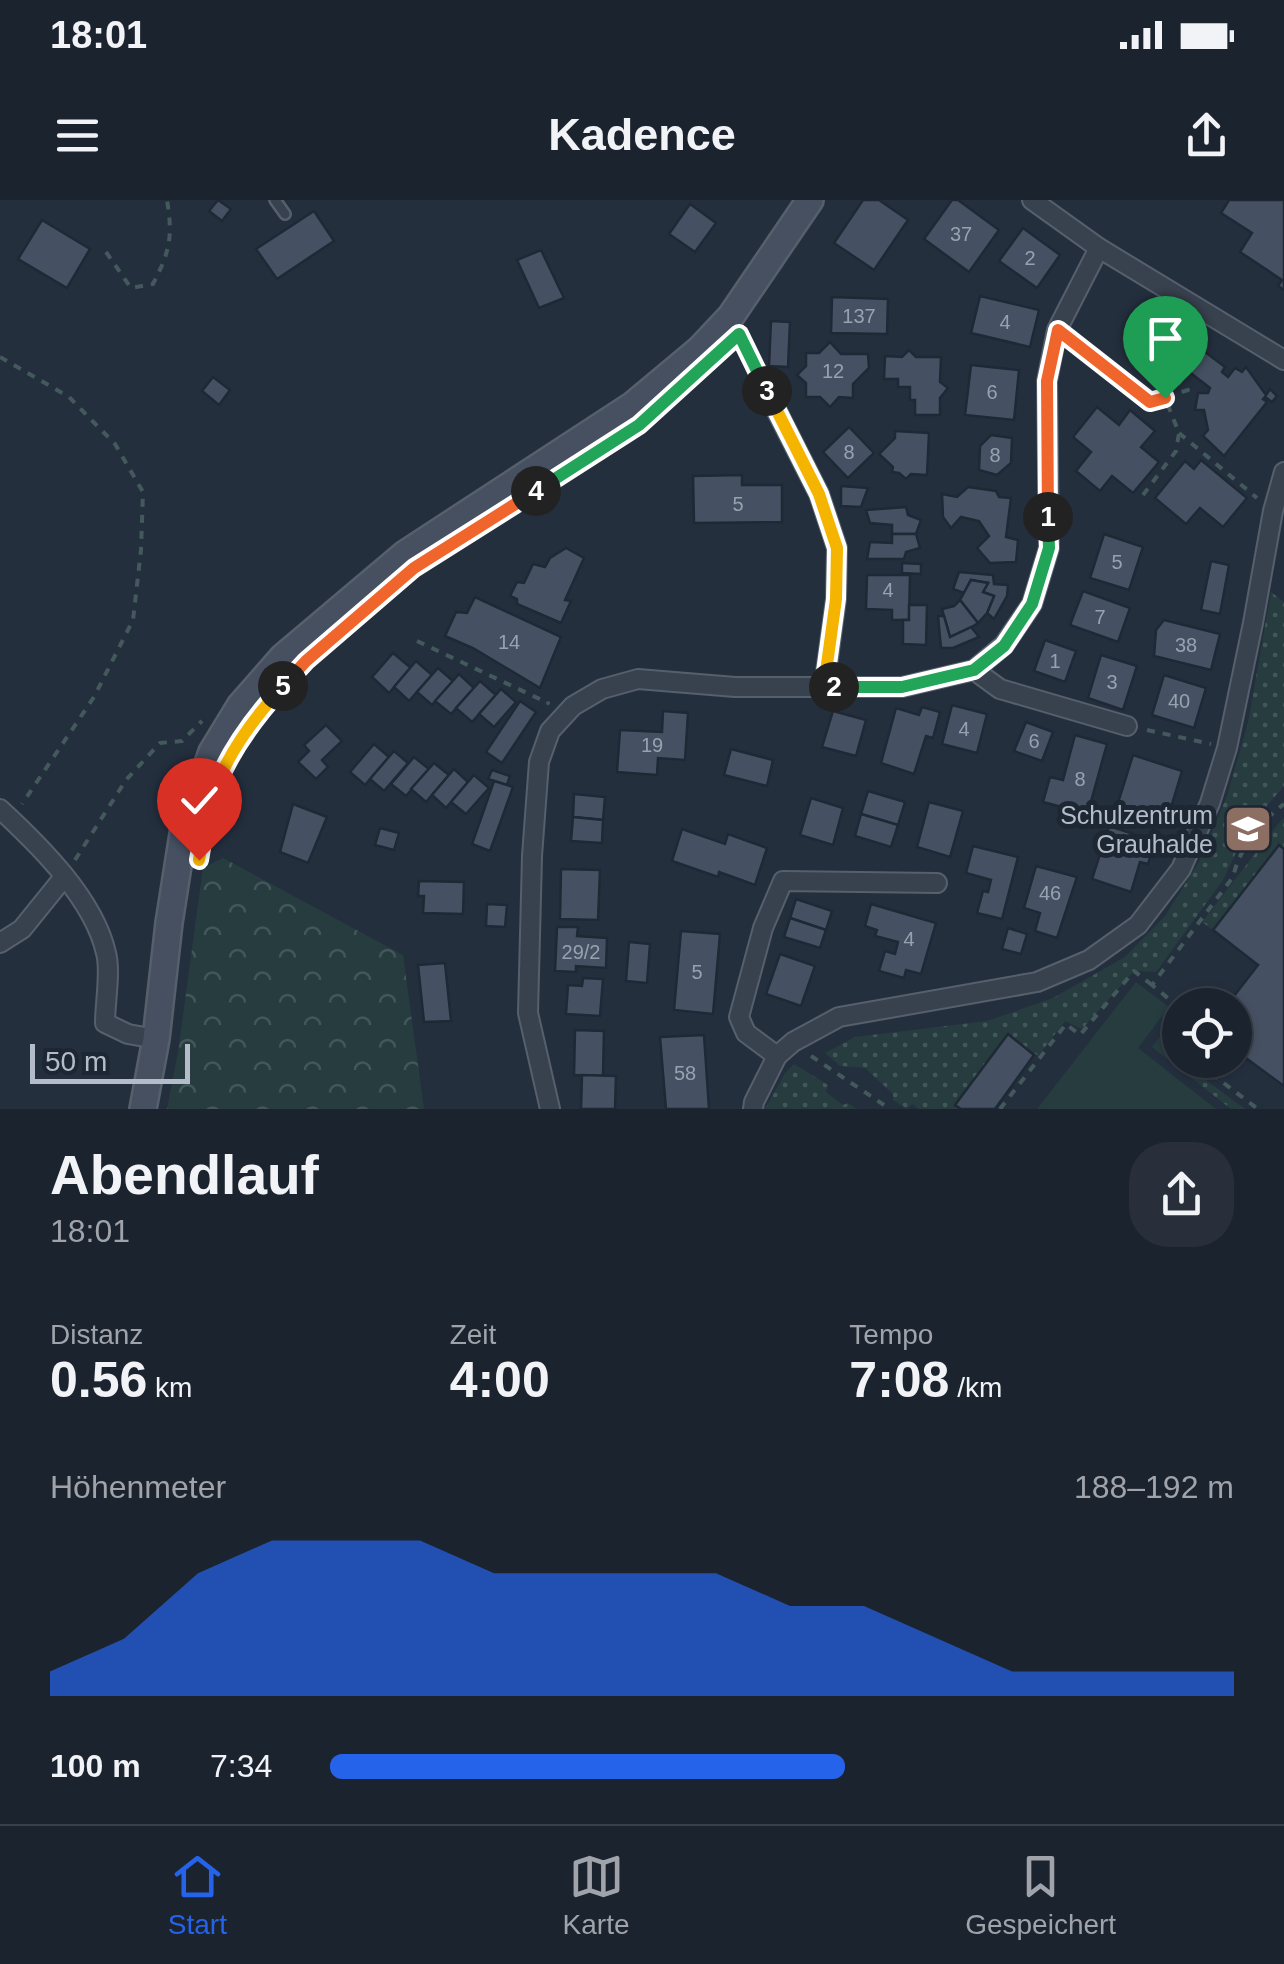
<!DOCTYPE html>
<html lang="de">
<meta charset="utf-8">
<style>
body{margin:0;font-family:Helvetica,sans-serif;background:#282f3a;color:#f1f3f6;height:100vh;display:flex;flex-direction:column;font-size:38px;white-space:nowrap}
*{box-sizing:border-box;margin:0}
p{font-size:32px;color:#a0a4aa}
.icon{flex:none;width:55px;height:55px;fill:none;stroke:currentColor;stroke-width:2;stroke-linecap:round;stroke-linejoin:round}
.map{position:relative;height:909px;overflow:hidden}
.side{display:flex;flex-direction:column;background:#1b232e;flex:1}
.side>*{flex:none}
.controls{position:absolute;left:1162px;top:788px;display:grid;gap:20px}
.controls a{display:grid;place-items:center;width:90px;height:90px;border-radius:50%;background:#1b232e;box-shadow:0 2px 8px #0004,0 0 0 2px #39404a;font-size:50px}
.scale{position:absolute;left:30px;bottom:25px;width:160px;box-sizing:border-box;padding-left:10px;border:5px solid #b4bcc9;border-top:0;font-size:28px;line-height:35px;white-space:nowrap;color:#b4bcc9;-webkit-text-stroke:8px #1d2633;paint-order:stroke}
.pin{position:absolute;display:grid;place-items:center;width:85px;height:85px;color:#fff;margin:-102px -42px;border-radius:50% 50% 50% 0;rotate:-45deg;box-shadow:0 0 10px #0007}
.pin .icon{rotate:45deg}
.km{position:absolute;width:50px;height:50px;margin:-25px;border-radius:50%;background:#222;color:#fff;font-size:28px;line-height:50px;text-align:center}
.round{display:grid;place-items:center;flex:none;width:105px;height:105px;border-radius:40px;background:#282f3a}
.headline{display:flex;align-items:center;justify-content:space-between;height:170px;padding:0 50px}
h1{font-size:55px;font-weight:800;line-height:75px}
.stats{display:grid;grid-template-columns:repeat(3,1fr);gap:15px;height:170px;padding:10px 50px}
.stats div{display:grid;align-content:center}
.stats b{font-size:50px;font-weight:800}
.stats small{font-size:28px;font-weight:400}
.stats p{font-size:28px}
.chart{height:280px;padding:20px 50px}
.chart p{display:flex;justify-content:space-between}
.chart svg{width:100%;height:180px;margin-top:10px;fill:#2563eb;opacity:.7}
ul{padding:0 50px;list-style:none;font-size:32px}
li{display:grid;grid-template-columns:160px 120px 1fr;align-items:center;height:75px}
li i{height:25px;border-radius:12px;background:#2563eb}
.status{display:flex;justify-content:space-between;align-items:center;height:70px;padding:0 50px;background:#1b232e;direction:ltr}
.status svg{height:28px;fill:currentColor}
header{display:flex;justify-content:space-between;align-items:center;height:130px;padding:0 50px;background:#1b232e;font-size:45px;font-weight:800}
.dock{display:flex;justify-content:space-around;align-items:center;height:140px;border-top:2px solid #39404a;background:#1b232e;font-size:28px;color:#a0a4aa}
.dock a{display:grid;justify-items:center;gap:5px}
.dock .current{color:#2563eb}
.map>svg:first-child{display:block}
.grass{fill:url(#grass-dots)}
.forest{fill:url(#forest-crowns)}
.park{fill:#263c3f}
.building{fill:#455162;stroke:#1f2835;stroke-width:2.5}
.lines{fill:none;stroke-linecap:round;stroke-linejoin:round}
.service-casing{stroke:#565f6c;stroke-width:14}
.minor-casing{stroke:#565f6c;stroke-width:22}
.secondary-casing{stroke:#565f6c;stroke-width:30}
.path{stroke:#44595c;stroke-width:4;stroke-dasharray:8 8;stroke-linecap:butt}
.service{stroke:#38414e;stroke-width:9}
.minor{stroke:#38414e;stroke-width:18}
.secondary{stroke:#465061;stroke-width:25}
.split-1-casing{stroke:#fff;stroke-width:20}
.split-2-casing{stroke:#fff;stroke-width:20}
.split-3-casing{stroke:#fff;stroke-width:20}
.split-4-casing{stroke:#fff;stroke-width:20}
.split-5-casing{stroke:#fff;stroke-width:20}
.split-6-casing{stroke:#fff;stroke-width:20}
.split-1{stroke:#f0652b;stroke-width:12}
.split-2{stroke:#22a559;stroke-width:12}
.split-3{stroke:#f5b400;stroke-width:12}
.split-4{stroke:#22a559;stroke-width:12}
.split-5{stroke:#f0652b;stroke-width:12}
.split-6{stroke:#f5b400;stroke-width:12}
.labels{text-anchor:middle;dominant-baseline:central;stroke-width:10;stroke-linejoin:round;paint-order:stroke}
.number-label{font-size:20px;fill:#98a1af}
.poi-label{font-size:25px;fill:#b4bcc9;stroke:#1d2633;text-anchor:end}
</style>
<div class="status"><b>18:01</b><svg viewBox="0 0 49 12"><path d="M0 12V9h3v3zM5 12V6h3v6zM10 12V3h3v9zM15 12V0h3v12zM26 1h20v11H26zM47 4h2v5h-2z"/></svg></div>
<header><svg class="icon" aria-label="menu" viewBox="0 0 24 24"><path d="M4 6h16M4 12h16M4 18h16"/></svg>Kadence<svg class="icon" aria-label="share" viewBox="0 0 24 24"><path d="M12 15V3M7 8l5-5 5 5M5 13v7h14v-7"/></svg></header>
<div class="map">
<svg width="1284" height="909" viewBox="0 0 1284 909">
<defs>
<pattern id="grass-dots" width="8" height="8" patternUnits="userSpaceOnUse" patternTransform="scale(2.5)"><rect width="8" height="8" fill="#263c3f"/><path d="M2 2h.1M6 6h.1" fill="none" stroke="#435659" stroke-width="1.8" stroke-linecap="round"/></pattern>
<pattern id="forest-crowns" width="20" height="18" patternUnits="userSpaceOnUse" patternTransform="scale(2.5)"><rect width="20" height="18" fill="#263c3f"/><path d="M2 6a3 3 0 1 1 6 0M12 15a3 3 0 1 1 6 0" fill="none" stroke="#435659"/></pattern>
</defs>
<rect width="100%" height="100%" fill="#242f3e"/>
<g class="grass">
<path d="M1271 392 1284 402V586L1266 607 1239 646 1223 680 1156 772 1134 771 1082 829 1065 821 1038 856 1008 834 955 904 961 909H919L912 904 907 909 893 900V894L865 868 840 866 825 853 855 837 987 821 1053 798 1125 757 1165 716 1199 662 1227 596 1248 523Z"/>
<path d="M1282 619H1284V649L1279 645 1213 730 1202 722Z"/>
<path d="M1175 817 1180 819V828H1176L1164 849 1245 909H1231L1152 847Z"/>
<path d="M794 864 828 885 826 892 843 905 848 903 857 909H765L785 873Z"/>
</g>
<path class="forest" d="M223 658 403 755 424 909H167L178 852 203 668Z"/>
<path class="park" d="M1136 782 1169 807 1138 848 1216 909H1037Z"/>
<g class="building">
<path d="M218 0 231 9 222 21 209 11Z"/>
<path d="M863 0H879L908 20 874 70 834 43Z"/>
<path d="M952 0H958L999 30 969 72 924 39Z"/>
<path d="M1229 0H1284V90L1278 86 1282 80 1240 52 1252 33 1221 13Z"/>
<path d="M690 4 716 23 695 52 669 34Z"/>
<path d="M314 11 334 41 277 79 256 49Z"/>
<path d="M42 20 90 49 67 88 18 59Z"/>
<path d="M1023 28 1060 55 1037 88 999 61Z"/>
<path d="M541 50 564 98 539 108 517 60Z"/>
<path d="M980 96 1039 110 1030 147 971 133Z"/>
<path d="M832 97 888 99 887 134 831 133Z"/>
<path d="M771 121 790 122 788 167 769 166Z"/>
<path d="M1172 127 1225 167 1222 172 1228 177 1235 168 1242 172 1246 167 1266 195 1270 189 1277 196 1272 202 1265 197 1263 199 1267 202 1224 256 1203 236 1208 230 1204 210H1195L1198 193H1208L1210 188 1166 154Z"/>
<path d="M830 142 841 154H868L869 168 853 184V198L839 197 830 207 820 197H806V183L797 175 806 166V153H819Z"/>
<path d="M909 150 916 157H941L940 182 948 188 940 198V215H915V200H910V187H898V179H884L885 156 902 157Z"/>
<path d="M971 165 1019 170 1014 220 965 215Z"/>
<path d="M213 177 230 190 219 205 202 191Z"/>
<path d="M1097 207 1119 225 1130 210 1155 231 1141 247 1159 262 1133 293 1112 276 1100 291 1076 271 1091 252 1073 237Z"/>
<path d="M849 227 874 253 848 278 823 252Z"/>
<path d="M895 231 929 233 927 275 911 274 906 279 899 273 892 272 893 267 879 254 895 238Z"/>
<path d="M991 235 1012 238 1011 263 997 275 979 270 980 246Z"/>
<path d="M1201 260 1247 298 1223 327 1200 308 1186 324 1155 298 1185 261 1194 269Z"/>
<path d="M742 275V285H782V322L694 323 693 276Z"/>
<path d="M841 286 868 288 861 307 841 306Z"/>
<path d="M968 287 996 291 999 297 1011 298 1006 337 1018 340 1016 362 990 363 977 348 989 336 979 321 961 317 951 328 943 317 942 294 957 297Z"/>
<path d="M906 307 908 315 921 320 916 334H892V325L870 323 866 310Z"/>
<path d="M892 334H916L920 348 906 352 904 359H867L870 342 892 343Z"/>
<path d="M1104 334 1143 347 1129 390 1090 378Z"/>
<path d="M566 348 584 358 565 400 571 401 561 423 517 404V399L510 396 517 382 524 383 533 364 545 367 550 358Z"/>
<path d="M1211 361 1229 365 1220 414 1201 410Z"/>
<path d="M902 363 921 364V374L902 373Z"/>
<path d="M959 372 993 375 994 384 1008 385 1007 396 994 419 987 413 994 396 983 392 988 383 971 380 964 393 953 389Z"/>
<path d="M867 375H910L909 420H892V410L866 409Z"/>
<path d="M971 380 988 383 983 392 994 396 987 413 978 423 960 400Z"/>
<path d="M1083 391 1130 408 1118 442 1070 425Z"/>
<path d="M475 397 561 437 540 488 473 448 445 436 456 412 467 413Z"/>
<path d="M960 400 978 423 964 432 950 437 942 409 954 406Z"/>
<path d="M909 405H927L926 445 903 444V420H909Z"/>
<path d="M938 416H944L950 437 971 427 979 437 953 448H941Z"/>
<path d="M1164 420 1220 434 1211 470 1154 456 1156 430Z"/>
<path d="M1045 440 1076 451 1065 482 1034 471Z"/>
<path d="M393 453 411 468 389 493 372 477Z"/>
<path d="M1101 455 1137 466 1123 510 1088 498Z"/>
<path d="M416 461 432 475 409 501 394 487Z"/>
<path d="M438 468 453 481 432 505 417 492Z"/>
<path d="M459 474 474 488 451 514 435 501Z"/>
<path d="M1164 475 1206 488 1194 528 1152 515Z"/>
<path d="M480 481 496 495 472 522 456 508Z"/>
<path d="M501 489 516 502 494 527 479 514Z"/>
<path d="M520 501 536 512 502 563 486 552Z"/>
<path d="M952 505 987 514 977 553 942 544Z"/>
<path d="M922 507 940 512 933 538 926 536 914 574 881 563 896 508 919 515Z"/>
<path d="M663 511 688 513 685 560 658 558 657 575 617 572 620 530 662 532Z"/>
<path d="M833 511 866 520 856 556 822 547Z"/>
<path d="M1026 522 1053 532 1042 561 1014 551Z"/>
<path d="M326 525 342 541 322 560 328 567 316 579 298 562 309 551 304 545Z"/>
<path d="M1075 535 1107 544 1085 623 1071 619 1073 610 1043 602 1050 577 1063 580Z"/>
<path d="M374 544 389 557 365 585 350 572Z"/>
<path d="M731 549 773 560 767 586 724 575Z"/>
<path d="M394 551 408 563 384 591 370 579Z"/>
<path d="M1133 555 1182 571 1166 624 1116 609Z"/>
<path d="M414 557 429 569 406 596 391 584Z"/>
<path d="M434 563 449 575 426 602 411 589Z"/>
<path d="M454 569 468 582 446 608 432 595Z"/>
<path d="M492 570 510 576 507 585 488 579Z"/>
<path d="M474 575 489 588 466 614 451 602Z"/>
<path d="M494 581 513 587 490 651 472 644Z"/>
<path d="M868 591 905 602 898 625 861 614Z"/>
<path d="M574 594 605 597 603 620 573 617Z"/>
<path d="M811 598 843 608 833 645 800 635Z"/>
<path d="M929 602 963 611 950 657 917 647Z"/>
<path d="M293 604 327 617 308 663 280 652Z"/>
<path d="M861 614 898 625 891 647 855 636Z"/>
<path d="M573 617 603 620 602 643 571 641Z"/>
<path d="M1109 626 1155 641 1148 664 1140 662 1131 692 1092 679Z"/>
<path d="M380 628 399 633 394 650 375 645Z"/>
<path d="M682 629 725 644 728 634 767 648 755 685 719 672 718 677 672 661Z"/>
<path d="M1279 645 1284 649V886L1235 850V805H1227L1258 765 1213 730Z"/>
<path d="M973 646 1018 657 1002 719 977 713 983 691 988 692 991 680 966 673Z"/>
<path d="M1036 666 1077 677 1057 738 1035 731 1040 713 1024 708Z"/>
<path d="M561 669 600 670 598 720 560 719Z"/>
<path d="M419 681 464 682 463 714 423 713 424 696H418Z"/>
<path d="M796 699 832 711 826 730 790 718Z"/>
<path d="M487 704 507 705 505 727 486 726Z"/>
<path d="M871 704 936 723 921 774 906 770 904 778 879 771 885 751 895 754 898 742 875 736 877 730 865 726Z"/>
<path d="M790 718 826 730 820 748 784 737Z"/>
<path d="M557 727H578L577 736 607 738 606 768 576 766V772L555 771Z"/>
<path d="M1008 728 1027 734 1021 754 1002 749Z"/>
<path d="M681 731 720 734 713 814 674 810Z"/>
<path d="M629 742 650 744 647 783 626 781Z"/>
<path d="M780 754 815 766 801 806 766 794Z"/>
<path d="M445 763 451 821 424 822 418 765Z"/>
<path d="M583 778 603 779 600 816 566 814 568 785 582 786Z"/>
<path d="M575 830 604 831 603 876 574 875Z"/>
<path d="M1008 834 1034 855 995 909H961L955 905Z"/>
<path d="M704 835 709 909H666L660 837Z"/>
<path d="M582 875 616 876 615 909H581Z"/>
</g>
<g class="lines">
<g class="service-casing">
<path id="service" d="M275 0 285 14"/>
</g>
<g class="minor-casing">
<g id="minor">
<path d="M1032 0 1099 48 1284 160"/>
<path d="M760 178 819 294 837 348 836 399 824 487"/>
<path d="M974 470 1000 489 1127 526"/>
<path d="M0 609C39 645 94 699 106 753 111 771 105 803 105 823L128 834 156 839"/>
<path d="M0 743 22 729 64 677"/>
<path d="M777 856 746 833 739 817 763 728 783 681 937 683"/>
<path d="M550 909 528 813 532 656 539 562 550 531 573 506 602 489 638 479 735 487H902L974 470 1004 445 1032 404 1049 348 1047 181 1057 130 1099 48"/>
<path d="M753 909 754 902 777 856 793 842 839 817 1037 782 1089 760 1138 725 1181 669 1210 603 1227 548 1253 423 1273 311 1284 272"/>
</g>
</g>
<g class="secondary-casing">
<path id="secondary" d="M143 909 156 839 169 723 183 634 212 552 240 506 283 457 405 354 633 205 700 149 731 116 810 0"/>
</g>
<g class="path">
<path d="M106 52 131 88 153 84C170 51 173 37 167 0"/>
<path d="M741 138 752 161"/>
<path d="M1075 144 1150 202 1188 190 1128 139"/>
<path d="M1143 151 1162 149"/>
<path d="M0 157 69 197 115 244 143 292 141 350 133 420 94 497 22 604"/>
<path d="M1179 233 1257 298"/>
<path d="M1143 295 1176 251 1179 233 1165 198"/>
<path d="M417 441 548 503 547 504"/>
<path d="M1147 530 1211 544"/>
<path d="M75 660 126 580 160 543 182 541 202 521"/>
<path d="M1180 808 1152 785 1233 677C1240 647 1260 622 1284 604"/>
<path d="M811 856 890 909"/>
<path d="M1203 860 1209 872 1258 909"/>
<path d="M1000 909 1066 824 1080 835 1134 771 1152 785"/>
</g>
<use href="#service" class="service"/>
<use href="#minor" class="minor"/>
<use href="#secondary" class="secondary"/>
</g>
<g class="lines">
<g class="split-1-casing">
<path id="split-1" d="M1048 317 1047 181 1058 130 1150 202 1165 198"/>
</g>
<g class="split-2-casing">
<path id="split-2" d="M834 487H902L974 470 1004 446 1032 404 1049 348 1048 317"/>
</g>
<g class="split-3-casing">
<path id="split-3" d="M767 191 819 294 837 348 836 399 824 486 834 487"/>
</g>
<g class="split-4-casing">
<path id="split-4" d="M536 291 639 225 739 134 767 191"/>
</g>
<g class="split-5-casing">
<path id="split-5" d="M283 486 306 461 414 368 536 291"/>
</g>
<g class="split-6-casing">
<path id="split-6" d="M199 660C202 642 205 624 210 606 221 561 252 520 283 486"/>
</g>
<use href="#split-1" class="split-1"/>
<use href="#split-2" class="split-2"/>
<use href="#split-3" class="split-3"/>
<use href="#split-4" class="split-4"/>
<use href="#split-5" class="split-5"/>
<use href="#split-6" class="split-6"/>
</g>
<defs>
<g id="school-square" transform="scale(2.5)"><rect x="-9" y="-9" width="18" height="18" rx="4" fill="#8d6e63" stroke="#1d2633"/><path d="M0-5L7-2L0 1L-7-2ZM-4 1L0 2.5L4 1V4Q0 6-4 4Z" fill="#fff"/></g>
</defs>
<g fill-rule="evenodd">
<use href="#school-square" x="1248" y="629"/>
</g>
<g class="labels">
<g class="number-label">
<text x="961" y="34">37</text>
<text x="1030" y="58">2</text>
<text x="859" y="116">137</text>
<text x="1005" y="122">4</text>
<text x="833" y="171">12</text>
<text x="992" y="192">6</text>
<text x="849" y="252">8</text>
<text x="995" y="255">8</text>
<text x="738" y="304">5</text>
<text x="1117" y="362">5</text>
<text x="888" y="390">4</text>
<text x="1100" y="417">7</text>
<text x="509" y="442">14</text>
<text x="1186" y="445">38</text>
<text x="1055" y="461">1</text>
<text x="1112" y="482">3</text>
<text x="1179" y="501">40</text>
<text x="964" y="529">4</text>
<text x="1034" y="541">6</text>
<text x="652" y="545">19</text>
<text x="1080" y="579">8</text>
<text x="1050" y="693">46</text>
<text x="909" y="739">4</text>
<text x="581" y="752">29/2</text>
<text x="697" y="772">5</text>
<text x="685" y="873">58</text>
</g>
<g class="poi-label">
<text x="1213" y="615">Schulzentrum<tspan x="1213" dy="29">Grauhalde</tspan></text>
</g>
</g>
</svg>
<div class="controls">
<a><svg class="icon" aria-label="locate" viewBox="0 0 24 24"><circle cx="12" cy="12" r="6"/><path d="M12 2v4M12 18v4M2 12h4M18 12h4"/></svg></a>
</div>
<div class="scale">50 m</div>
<div class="pin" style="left:1165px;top:198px;background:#1e9e55"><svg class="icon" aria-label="arrive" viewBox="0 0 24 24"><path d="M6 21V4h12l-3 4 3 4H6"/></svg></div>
<div class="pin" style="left:199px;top:660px;background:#d93025"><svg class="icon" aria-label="check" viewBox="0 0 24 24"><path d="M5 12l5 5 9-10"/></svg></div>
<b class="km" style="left:1048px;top:317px">1</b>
<b class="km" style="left:834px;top:487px">2</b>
<b class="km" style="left:767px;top:191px">3</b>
<b class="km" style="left:536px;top:291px">4</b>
<b class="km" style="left:283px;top:486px">5</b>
</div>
<section class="side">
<div class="headline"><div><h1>Abendlauf</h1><p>18:01</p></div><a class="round"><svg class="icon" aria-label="share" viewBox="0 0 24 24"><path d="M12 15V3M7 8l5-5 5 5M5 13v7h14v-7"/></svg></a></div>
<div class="stats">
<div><p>Distanz</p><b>0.56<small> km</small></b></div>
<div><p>Zeit</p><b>4:00</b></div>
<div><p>Tempo</p><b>7:08<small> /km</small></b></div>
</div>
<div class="chart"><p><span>Höhenmeter</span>188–192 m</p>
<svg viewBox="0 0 160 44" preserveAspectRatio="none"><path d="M0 44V38L10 30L20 14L30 6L40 6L50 6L60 14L70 14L80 14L90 14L100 22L110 22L120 30L130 38L140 38L150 38L160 38V44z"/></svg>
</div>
<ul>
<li><b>100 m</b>7:34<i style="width:57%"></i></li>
</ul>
</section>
<nav class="dock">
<a class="current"><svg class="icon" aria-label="home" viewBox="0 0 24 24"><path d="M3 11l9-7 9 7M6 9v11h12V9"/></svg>Start</a>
<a><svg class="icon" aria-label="map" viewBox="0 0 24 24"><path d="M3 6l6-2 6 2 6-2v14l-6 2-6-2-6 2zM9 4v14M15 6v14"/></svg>Karte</a>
<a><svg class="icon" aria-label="saved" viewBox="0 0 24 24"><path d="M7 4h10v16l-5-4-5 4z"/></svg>Gespeichert</a>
</nav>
